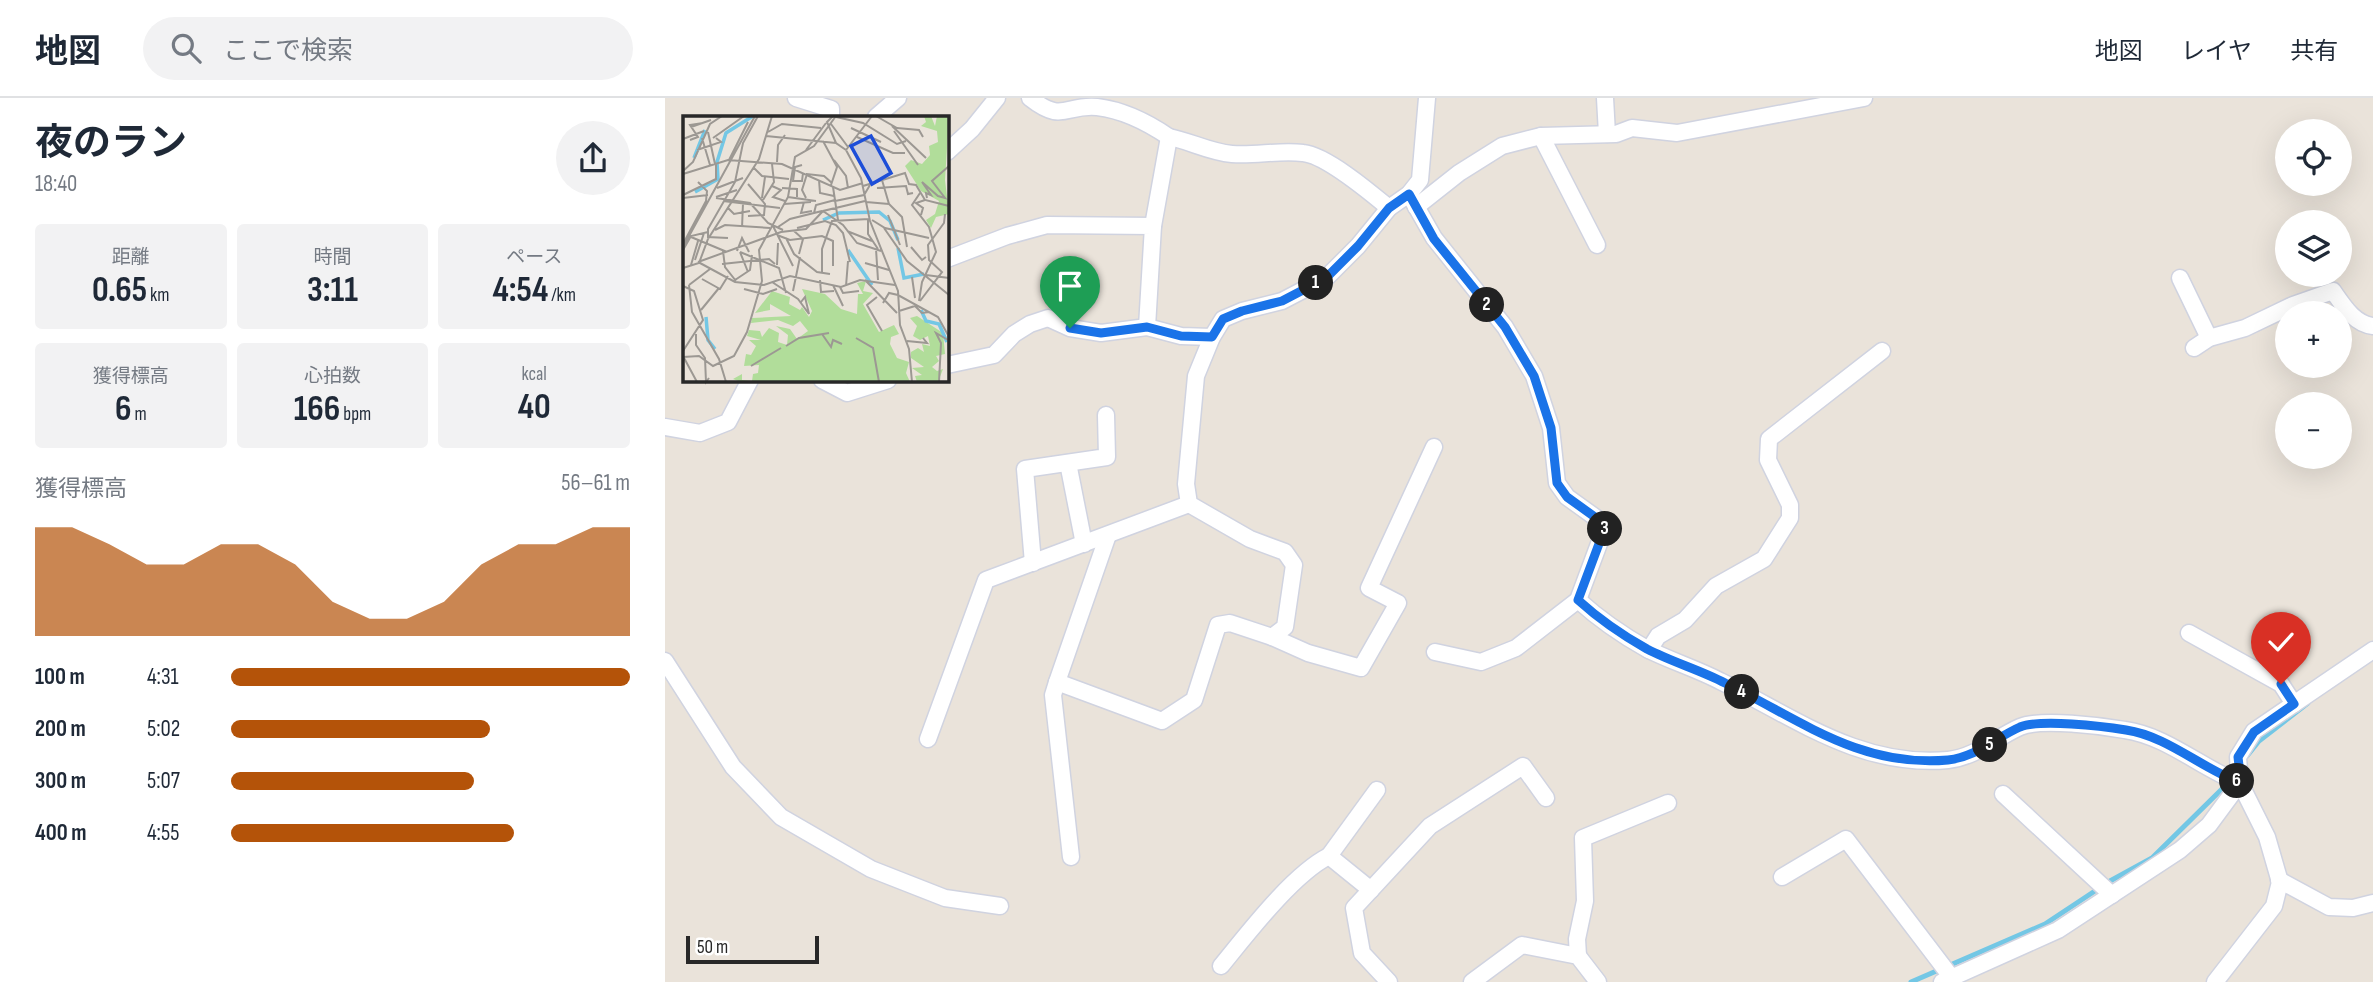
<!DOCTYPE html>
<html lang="ja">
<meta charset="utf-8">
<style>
body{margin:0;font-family:"Sofia Sans Condensed","Noto Sans JP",sans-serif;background:#f2f2f3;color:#1f2937;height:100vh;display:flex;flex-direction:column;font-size:26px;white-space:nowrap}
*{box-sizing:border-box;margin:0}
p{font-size:23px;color:#747a83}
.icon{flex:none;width:38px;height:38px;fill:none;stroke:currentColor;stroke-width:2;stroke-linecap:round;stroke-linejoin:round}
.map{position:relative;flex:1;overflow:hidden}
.details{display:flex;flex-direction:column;background:#fff;width:665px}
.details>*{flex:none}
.controls{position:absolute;left:1610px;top:21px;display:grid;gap:14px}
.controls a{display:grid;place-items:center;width:77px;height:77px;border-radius:50%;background:#fff;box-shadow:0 7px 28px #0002;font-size:35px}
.scale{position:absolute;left:21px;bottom:18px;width:133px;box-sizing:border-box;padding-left:7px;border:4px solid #282828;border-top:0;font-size:19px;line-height:24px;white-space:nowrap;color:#282828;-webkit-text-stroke:5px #fff;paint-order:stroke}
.pin{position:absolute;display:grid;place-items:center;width:60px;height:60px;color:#fff;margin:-72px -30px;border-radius:50% 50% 50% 0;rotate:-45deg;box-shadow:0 0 7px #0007}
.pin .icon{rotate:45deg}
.km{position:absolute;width:35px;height:35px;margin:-18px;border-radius:50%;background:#222;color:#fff;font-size:19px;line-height:35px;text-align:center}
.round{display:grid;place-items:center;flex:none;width:74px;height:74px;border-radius:37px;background:#f2f2f3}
.overview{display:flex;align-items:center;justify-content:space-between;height:119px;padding:0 35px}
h1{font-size:38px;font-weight:700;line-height:52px}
.metrics{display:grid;grid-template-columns:repeat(3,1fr);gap:10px;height:119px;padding:7px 35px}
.metrics div{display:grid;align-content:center;border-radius:7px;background:#f2f2f3;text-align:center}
.metrics b{font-size:35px;font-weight:700}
.metrics small{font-size:19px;font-weight:400}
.metrics p{font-size:19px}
.chart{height:196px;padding:14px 35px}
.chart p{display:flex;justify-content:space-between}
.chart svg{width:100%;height:126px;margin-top:7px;fill:#b45309;opacity:.7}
ul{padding:0 35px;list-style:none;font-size:23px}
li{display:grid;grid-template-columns:112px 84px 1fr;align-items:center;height:52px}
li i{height:18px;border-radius:9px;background:#b45309}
header{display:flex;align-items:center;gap:42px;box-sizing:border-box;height:98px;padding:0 35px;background:#fff;border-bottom:2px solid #e0e1e3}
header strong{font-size:33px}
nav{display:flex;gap:38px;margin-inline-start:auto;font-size:24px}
.search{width:490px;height:63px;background:#f2f2f3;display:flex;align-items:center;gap:18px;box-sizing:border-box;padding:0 24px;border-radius:38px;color:#747a83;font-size:26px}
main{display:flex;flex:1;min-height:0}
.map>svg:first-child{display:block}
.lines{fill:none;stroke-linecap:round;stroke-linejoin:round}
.stream{stroke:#73c7e5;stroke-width:5}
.minor-casing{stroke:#d0d3e0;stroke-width:19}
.minor{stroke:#fff;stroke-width:16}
.route-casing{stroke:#fff;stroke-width:14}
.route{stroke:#1a73e8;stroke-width:9}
.inset-river{fill:none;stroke:#73c7e5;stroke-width:3.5}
.inset-road{fill:none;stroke:#9c9893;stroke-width:2}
.view{fill:#1d4ed8;fill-opacity:0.15;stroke:#1d4ed8;stroke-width:3.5}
.inset-edge{fill:none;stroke:#282828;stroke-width:3.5}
</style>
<header>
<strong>地図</strong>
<div class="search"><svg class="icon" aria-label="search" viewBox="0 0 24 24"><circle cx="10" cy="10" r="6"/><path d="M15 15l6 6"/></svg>ここで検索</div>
<nav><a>地図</a><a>レイヤ</a><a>共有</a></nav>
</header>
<main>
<section class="details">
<div class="overview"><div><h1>夜のラン</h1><p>18:40</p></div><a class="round"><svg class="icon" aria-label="share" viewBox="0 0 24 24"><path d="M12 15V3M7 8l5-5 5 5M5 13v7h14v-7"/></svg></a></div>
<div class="metrics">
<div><p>距離</p><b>0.65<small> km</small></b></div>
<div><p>時間</p><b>3:11</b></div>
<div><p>ペース</p><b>4:54<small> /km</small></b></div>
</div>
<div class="metrics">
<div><p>獲得標高</p><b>6<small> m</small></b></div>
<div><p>心拍数</p><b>166<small> bpm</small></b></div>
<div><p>kcal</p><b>40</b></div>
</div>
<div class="chart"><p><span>獲得標高</span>56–61 m</p>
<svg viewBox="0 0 160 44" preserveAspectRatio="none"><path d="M0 44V6L10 6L20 12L30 19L40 19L50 12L60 12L70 19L80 32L90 38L100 38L110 32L120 19L130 12L140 12L150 6L160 6V44z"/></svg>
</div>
<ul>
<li><b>100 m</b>4:31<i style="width:100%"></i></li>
<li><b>200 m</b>5:02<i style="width:65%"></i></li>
<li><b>300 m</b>5:07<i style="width:61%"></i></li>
<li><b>400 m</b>4:55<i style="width:71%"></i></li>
</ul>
</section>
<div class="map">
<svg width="1708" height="884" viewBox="0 0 1708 884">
<rect width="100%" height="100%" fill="#eae3da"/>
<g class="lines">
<g class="stream">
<path d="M1582 658 1594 643 1643 605"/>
<path d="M1246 884 1380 826 1445 783 1487 760 1558 690"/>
</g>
<g class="minor-casing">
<g id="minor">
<path d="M131 0 166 11V19"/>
<path d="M365 0C398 26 400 6 432 9 458 12 482 24 504 39"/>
<path d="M940 0 942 36"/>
<path d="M211 19 233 0"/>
<path d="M876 38 932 147"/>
<path d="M282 54 307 31 332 0"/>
<path d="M744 96 769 140 840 229 869 278 886 330 892 385 902 399 941 427 913 502 851 550 816 564 770 554"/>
<path d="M751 109 794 75 837 48 876 38 951 36 967 30 1012 35 1199 0"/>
<path d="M488 128 504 39C525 43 544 54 567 56 590 58 614 52 638 55 661 57 706 95 724 110"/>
<path d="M282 161 342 138 382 127 488 128 482 229"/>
<path d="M1515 180 1544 240"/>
<path d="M1529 250 1544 240 1580 230 1628 207 1668 193C1678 207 1689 226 1708 228"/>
<path d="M282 267 329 257 349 236 365 226 383 220 405 230 436 235 482 229 516 238 547 239"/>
<path d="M157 282 182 295 223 282"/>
<path d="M0 329 35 335 63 324 85 282"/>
<path d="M403 365 419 446"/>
<path d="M443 437 392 584 497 623 529 602 553 527 565 525 607 539 620 529 629 467 620 454 585 441 524 406 521 386 531 278 547 239 558 221 577 213 617 203 661 180 693 148 724 110 744 96 755 82 762 0"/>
<path d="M368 465 360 371 442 359 441 317"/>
<path d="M913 502C934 521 957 537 982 551 1006 563 1032 571 1055 583 1129 619 1195 670 1283 662 1311 659 1330 640 1355 629 1376 620 1437 628 1460 632 1502 638 1536 670 1575 685"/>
<path d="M1524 535 1616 586 1629 606"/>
<path d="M607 539 643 555 696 570 733 505 704 490 769 349"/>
<path d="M984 552 993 538 1020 522 1051 488 1099 461 1125 420V407L1103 362 1104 341 1217 253"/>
<path d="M0 563 68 669 116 719 206 771 280 800 335 808"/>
<path d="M392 584 388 597 406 759"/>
<path d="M263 641 321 482 524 406"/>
<path d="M1338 696 1447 797"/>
<path d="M1117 779 1181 741 1287 880"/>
<path d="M1614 782 1664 809 1688 810 1708 805"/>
<path d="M706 792 664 758 712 692"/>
<path d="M913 858 912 841 920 803 918 740 1003 705"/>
<path d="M556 868C583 835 628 776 664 758"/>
<path d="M724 884 697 855 689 810 765 728 858 668 881 700"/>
<path d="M807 884 857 847 913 858 933 884"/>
<path d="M1277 884 1393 832 1515 752 1544 727 1575 685"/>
<path d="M1550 884 1609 808 1615 784 1602 739 1575 685 1573 659 1589 633 1708 552"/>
</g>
</g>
<use href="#minor" class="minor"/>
</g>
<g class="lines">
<g class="route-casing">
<path id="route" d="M405 230 436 235 482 229 516 238 547 239 558 221 577 213 617 203 661 180 693 148 724 110 744 96 769 141 840 229 869 278 886 330 892 385 902 399 941 427 913 502C934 521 957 537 982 551 1007 564 1035 572 1060 585 1134 621 1195 670 1283 662 1311 659 1330 640 1355 629 1375 621 1437 628 1461 632 1502 638 1536 670 1576 685L1573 659 1589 634 1629 606 1616 586"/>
</g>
<use href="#route" class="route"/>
</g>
<g transform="translate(18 18)">
<rect width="266" height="266" fill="#eae3da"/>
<path d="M241 0H248L252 10 254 0H266L262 64 266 98 253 101 248 112 243 104 252 98 256 85 238 75 222 50 228 44 239 48 247 39 246 30 255 26 254 15 238 10 243 6ZM183 165 180 175 190 177 180 188 196 216 211 209 216 218 208 221 207 228 214 242 226 246 223 257 227 266H58L50 263 59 258V264L69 265 70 258 75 257 76 249 61 250 63 238 68 239 73 230 66 224H78L64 220 66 214 77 215 79 221 86 212 96 217 95 226 104 229 105 219 93 210 107 213 114 223 125 215 117 205 110 210 95 204 68 207 69 202 108 200 87 188V194L72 197 89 175 107 181 106 188 117 194 119 191 126 201 129 195 119 173 142 178 158 193 174 198 175 178H180L174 167ZM234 200 260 217 262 238 253 240 256 245 249 251 254 255 260 253 255 266H234L232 260 239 259 229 252 241 251 228 242V236L235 232 241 236 239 228 247 230 245 220 237 224 230 220 234 210 227 202Z" fill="#b1dd9a"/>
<path class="inset-river" d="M11 42 22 14M12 76 35 63 34 46 43 17 70 0M140 104 156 97 196 96 207 105 215 124M215 132 221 162 241 158M165 134 189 169M238 194 243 205 256 208 264 226M23 201 25 224 32 233"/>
<path class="inset-road" d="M150 0 144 6 153 27 163 34M193 0 214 12 236 14 240 21M153 1 180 7 214 28 223 25M148 8 165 31M209 10 243 42M8 11 28 4M168 12 198 26M211 15 235 49M25 16 32 48M85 16 99 8 138 12M83 20 153 27M174 21 210 37H222M19 22 27 49M30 22 61 0M0 23 21 15M7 24 15 21 7 9 20 7M140 25 154 51 148 69M14 34 38 26 33 22M123 34 143 7M163 34 178 62 187 105 215 175 217 209 226 233 229 266M163 34 189 0M46 44 65 6M151 44 163 60 165 72M94 46 95 29 102 19M119 49 112 51 110 65H119L120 57M71 52 79 60 106 63M0 55 10 46 27 8 39 0M0 58 45 44 99 48 157 74 180 67M136 64 137 77 151 80M199 64 206 88 219 101 224 131M65 68 82 88 81 99 65 100M89 70 98 74 90 81 102 85M180 70 222 57 226 68 233 69 242 84 266 90M150 71 155 104M34 72 60 62M99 72 114 73V81M194 72 223 70 225 78 230 77M0 79 33 63V47M33 81 54 74M105 81 133 85M0 82 25 79M33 82 67 87 85 107 100 114M79 82 82 61M123 82 119 74 124 58 141 60 149 67M244 82 243 77 248 79 239 66 255 80 262 82 249 65 266 50M80 84 91 66 89 48M40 85 97 92M152 85 181 79 187 69M121 86 118 97 129 95M183 86 206 88M101 88 128 86M45 92 51 98 67 95M140 95 160 109 174 127 198 135M131 97 133 89 152 84M205 99 217 129M238 99 240 92 233 87 242 84M185 103V118L195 133M189 104 202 112 246 122M90 110 110 150M95 111 107 103 139 95M59 112 60 87M114 112 142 105 153 109 160 117 167 146M201 112 224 145 266 179M32 114 42 109 87 112M111 115 120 123 116 138M164 115 189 125M94 119 107 124 139 120 150 125V150M8 121 44 136M45 122 25 121V113L52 66 60 27 75 0M103 122 111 138 134 156 147 158M0 128 23 85 24 75 15 66M0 131 72 0M228 131 239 144 243 141M193 133 195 164M0 134 8 120 25 116M40 135 42 151 53 165M54 135 59 122 66 136M57 136 96 152 103 177M57 136 65 156M12 144 21 117M15 146 98 116 123 113 140 95 182 85M17 147 52 166 81 169 107 160 158 171 177 164 212 169M182 147 206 154M39 148 86 143 92 148M8 149 15 125M94 149 95 127M0 152 16 147 25 123 76 43 89 0M139 156V133L149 105 186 103M243 159 266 162M229 161 232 182M19 163 37 173 45 160M52 164 67 154 69 139M137 164 138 176 151 175M182 164 214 197M89 166 115 183 126 198 122 181 118 186M6 169 9 196 36 243 43 266M6 169 27 153M150 169 160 190M0 170 11 175 20 204 0 235M163 170 165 145M157 171 160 177 176 175M61 173 80 178 94 173M110 175 117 141M194 181 184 189 199 215M236 185 239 166 253 136 246 111 229 89 237 77M237 185 259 156 246 144 245 129 261 107 262 98M200 187 206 177 215 179 255 201 265 219 266 248M18 194 36 172M216 195 232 190 239 197 246 196M13 218V229L22 242 23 266 26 262M139 218 148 231 150 224 159 228M173 222 190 232 196 266M224 225 244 227 240 222M103 230 116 222 146 217M0 240 14 266M0 241 16 240 30 250 51 240 64 216 79 165 76 134 105 81 112 41 131 30 153 0M68 250 98 232M256 266 258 227 253 217 265 224"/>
<path class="view" d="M188 20 208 57 189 68 168 30Z"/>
<rect width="266" height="266" class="inset-edge"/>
</g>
</svg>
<div class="controls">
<a><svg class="icon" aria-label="locate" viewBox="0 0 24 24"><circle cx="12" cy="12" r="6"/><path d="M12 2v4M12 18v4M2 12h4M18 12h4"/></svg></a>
<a><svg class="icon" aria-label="layers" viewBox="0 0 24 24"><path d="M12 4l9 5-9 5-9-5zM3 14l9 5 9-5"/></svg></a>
<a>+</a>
<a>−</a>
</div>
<div class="scale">50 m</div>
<div class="pin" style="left:405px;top:230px;background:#1e9e55"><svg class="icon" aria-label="arrive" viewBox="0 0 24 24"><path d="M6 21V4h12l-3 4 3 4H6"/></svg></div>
<div class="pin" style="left:1616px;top:586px;background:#d93025"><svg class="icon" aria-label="check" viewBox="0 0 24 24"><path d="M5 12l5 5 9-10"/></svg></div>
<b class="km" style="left:651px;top:185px">1</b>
<b class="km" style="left:822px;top:207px">2</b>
<b class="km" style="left:940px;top:431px">3</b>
<b class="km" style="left:1077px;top:594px">4</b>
<b class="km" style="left:1325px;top:647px">5</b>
<b class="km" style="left:1572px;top:683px">6</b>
</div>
</main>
